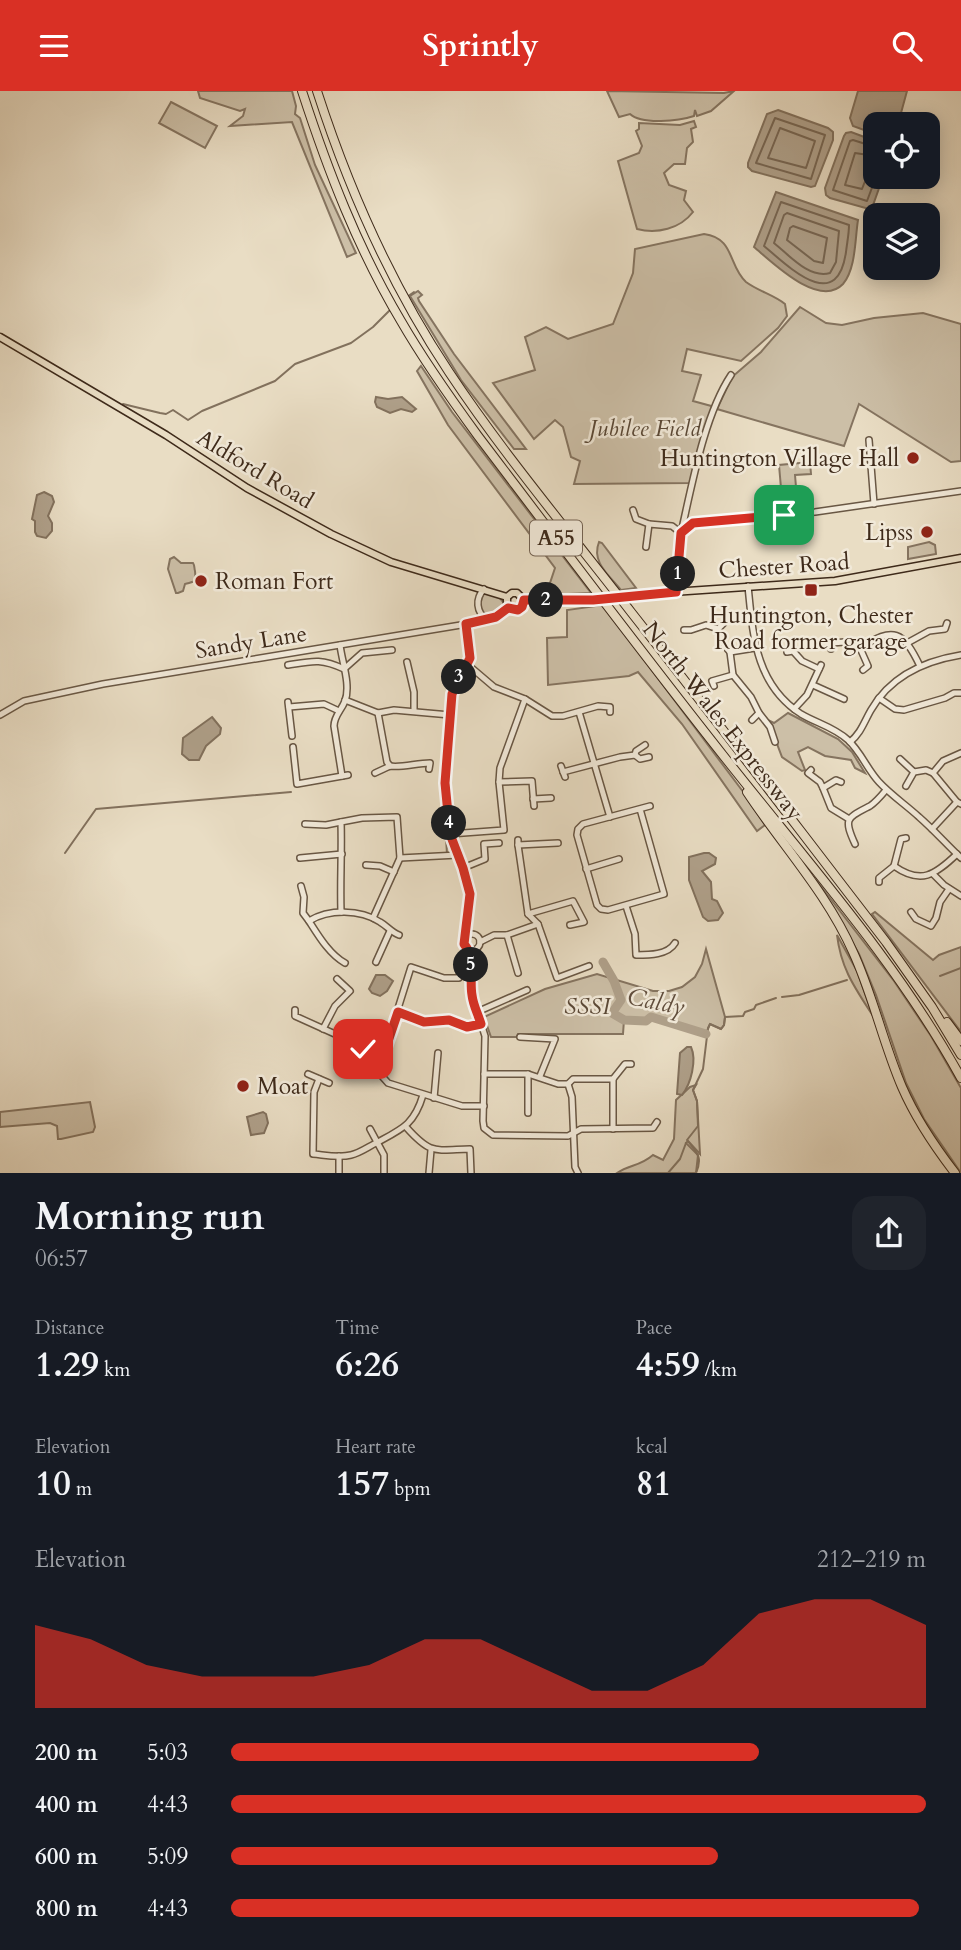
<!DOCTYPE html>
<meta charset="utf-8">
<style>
body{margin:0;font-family:Cardo,serif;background:#20242c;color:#f1f3f6;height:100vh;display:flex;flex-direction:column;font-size:26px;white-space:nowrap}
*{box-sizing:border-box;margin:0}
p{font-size:23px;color:#9ea1a6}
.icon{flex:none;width:38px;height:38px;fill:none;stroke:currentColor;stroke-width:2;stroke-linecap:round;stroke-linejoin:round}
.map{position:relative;height:1082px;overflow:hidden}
.drawer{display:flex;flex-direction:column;background:#171b24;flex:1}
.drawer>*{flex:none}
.controls{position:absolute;left:863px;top:21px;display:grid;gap:14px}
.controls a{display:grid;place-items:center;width:77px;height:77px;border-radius:14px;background:#171b24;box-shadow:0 4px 18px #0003;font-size:35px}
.pin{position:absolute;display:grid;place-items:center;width:60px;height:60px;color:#fff;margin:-30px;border-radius:14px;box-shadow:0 4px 10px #0006}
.km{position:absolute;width:35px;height:35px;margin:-18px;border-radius:50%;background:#222;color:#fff;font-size:19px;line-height:35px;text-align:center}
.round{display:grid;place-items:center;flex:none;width:74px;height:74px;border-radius:21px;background:#20242c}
.summary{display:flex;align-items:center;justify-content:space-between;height:119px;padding:0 35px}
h1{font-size:38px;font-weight:600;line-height:52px}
.figures{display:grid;grid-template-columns:repeat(3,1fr);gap:10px;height:119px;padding:7px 35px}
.figures div{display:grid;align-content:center}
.figures b{font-size:35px;font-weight:600}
.figures small{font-size:19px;font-weight:400}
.figures p{font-size:19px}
.chart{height:196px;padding:14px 35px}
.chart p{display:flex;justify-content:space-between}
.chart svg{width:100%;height:126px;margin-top:7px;fill:#d93025;opacity:.7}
ul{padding:0 35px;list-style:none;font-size:23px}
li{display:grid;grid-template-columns:112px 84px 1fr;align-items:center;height:52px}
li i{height:18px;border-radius:9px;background:#d93025}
header{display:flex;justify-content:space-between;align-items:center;height:91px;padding:0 35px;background:#d93025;color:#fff;font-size:32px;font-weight:600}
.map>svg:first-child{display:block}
.green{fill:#ccbfa7;stroke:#857460;stroke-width:2}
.water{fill:#afa08a;stroke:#82715d;stroke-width:2}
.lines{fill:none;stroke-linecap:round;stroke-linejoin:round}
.shore{stroke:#766552;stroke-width:2}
.stream{stroke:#82715d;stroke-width:2}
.river{stroke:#afa08a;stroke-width:9}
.minor-casing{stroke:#695744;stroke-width:8}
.major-casing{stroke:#3e2a1a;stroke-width:9}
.highway-casing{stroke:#3e2a1a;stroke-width:10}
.minor{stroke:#f1e9d9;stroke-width:5}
.major{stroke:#e9ddc4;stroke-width:6}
.highway{stroke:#e9ddc4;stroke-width:8}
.major-bridge-casing{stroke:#3e2a1a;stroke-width:9;stroke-linecap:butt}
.major-bridge{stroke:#e9ddc4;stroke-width:6}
.route-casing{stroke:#fff;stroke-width:14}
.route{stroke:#d93025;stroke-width:9}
.poi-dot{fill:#8f2418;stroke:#f1e9d9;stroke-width:2.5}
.labels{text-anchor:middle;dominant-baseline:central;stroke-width:5;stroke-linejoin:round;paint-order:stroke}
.shield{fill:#f1e9d9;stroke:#746353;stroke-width:2}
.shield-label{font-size:21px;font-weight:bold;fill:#3e2a1a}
.park-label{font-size:23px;font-style:italic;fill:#5a4836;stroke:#f1e9d9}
.poi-label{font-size:23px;fill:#3e2a1a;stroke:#f1e9d9;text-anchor:end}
.street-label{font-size:23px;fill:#3e2a1a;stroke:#f1e9d9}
.water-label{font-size:24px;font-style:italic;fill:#604d3c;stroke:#f1e9d9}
</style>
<header><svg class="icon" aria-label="menu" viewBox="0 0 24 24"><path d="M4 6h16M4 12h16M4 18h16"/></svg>Sprintly<svg class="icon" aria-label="search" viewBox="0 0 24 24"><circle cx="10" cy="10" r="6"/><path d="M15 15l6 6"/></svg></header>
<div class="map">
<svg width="961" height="1082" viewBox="0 0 961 1082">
<rect width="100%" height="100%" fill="#e9ddc4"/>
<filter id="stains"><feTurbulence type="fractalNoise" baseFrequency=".00286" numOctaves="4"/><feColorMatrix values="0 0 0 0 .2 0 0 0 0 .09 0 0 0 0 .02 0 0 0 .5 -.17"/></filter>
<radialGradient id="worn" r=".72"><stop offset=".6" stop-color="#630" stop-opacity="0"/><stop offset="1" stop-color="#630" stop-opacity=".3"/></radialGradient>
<g class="green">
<path d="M198 0H292L296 15 295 23 300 27 315 74 356 162 347 166 292 31 230 35 243 25 245 18 240 20 200 7Z"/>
<path d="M607 0 724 2 734 0 711 20 697 25 695 19 694 25C679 30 642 34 630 23L619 26Z"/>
<path d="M171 11 217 35 205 57 159 32Z"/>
<path d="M694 30 696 36 691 38 693 51 687 57 685 73H674L664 82 669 94 686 100 684 109 693 121C680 138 657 143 637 138L618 70 639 62 642 55 636 40 639 38V32L680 34Z"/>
<path d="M704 143C735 147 728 175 746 191 758 200 774 204 785 213L787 225 778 237 741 270 687 258 682 280 701 284 693 310 715 316 690 392 574 393 580 370 571 366 563 336 555 329 534 348 493 292 535 279 525 246 546 236 568 248 613 233 633 182 635 158Z"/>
<path d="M418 200 422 204 418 207 419 210 454 263 526 358H514L461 289 410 205Z"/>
<path d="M800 216 826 232 842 234 874 227 923 222 961 233V370L951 371 859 313 844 355 717 318 732 286 761 261Z"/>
<path d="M421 275 452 321 591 502 546 504 555 477 448 334 417 280Z"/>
<path d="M810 371 811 383 795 384 796 396 781 397 779 374Z"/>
<path d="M599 451 602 452 636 497 621 499C609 484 591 471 599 451Z"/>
<path d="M929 451 935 454 936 463 908 468V456Z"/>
<path d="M174 466 181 472H193C195 475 194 477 195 480 196 492 196 490 185 493L183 500 178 502H176L168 478 170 468Z"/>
<path d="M485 502 499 506 504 512 502 519 489 526 480 520V506Z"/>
<path d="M603 514 744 702 765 734 757 740 682 633 638 581 629 585 548 594 547 547 567 546V519Z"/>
<path d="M788 622 838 648 852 661 865 682 855 677 851 669 825 665 808 656 798 661 805 679 802 680 782 666 768 629 774 632Z"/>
<path d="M816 789 894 890 931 945 961 997V1082L924 1028 906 992 876 904 859 863Z"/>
<path d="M875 821 933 869 939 864 961 856V941L872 823Z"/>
<path d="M837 844 857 880 873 925C855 897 841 878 837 844Z"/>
<path d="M706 858 725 926 724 934 721 938 710 933 706 943 651 926 646 930 624 929 623 943H518L517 946H491L484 926 545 898 597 883 653 900H669L682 896 695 886 702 873Z"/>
<path d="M696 994 693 999 697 1010 700 1063 688 1050 686 1052 698 1064 696 1082H617C630 1073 639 1076 653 1064L663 1069 674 1048 676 1009 690 996Z"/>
<path d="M90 1011 95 1036 93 1041 61 1048H58L57 1035 50 1032 0 1036V1021Z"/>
</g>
<g class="water">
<path d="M858 0H907L898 33H875V43L853 35 850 27Z"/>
<path d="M778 19 828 37 833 41V49L815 95 811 96 752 80 748 76V72L767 23Z"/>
<path d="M851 41 875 50V86H883L872 117 869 118 830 107 826 104 825 97 844 45 846 42Z"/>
<path d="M776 101 858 129C855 147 856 178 843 193 819 218 772 171 754 156Z"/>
<path d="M376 306 388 308 402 306 416 318 412 321 401 318 390 322 377 316 375 311Z"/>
<path d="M44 401 52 405 54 411 48 425 52 432V440L46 447 37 445 35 441V430L32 428 37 404Z"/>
<path d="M212 626 221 637 220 643 206 655 199 669H189L182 663 183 647Z"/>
<path d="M704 762H709L716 767 715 773 702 780 711 791 712 808 717 810 723 822 718 829 708 830 703 826 689 789V766Z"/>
<path d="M376 884H385L393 890 387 900 380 905 372 902 369 898Z"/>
<path d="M687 956H691C697 969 691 993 682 1004L677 1003 680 962Z"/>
<path d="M263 1021 266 1023 268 1032 264 1042 251 1044 247 1026Z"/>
</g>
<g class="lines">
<g class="shore">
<path d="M775 27 825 44 811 88 756 72Z"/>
<path d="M780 37 815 50 806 77 768 67Z"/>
<path d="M875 56 853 49 850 50 833 99 867 110 876 86"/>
<path d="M875 65 855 62 845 94 862 98 869 80 875 73"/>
<path d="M781 111 849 134C849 143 847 152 846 161 837 224 789 176 764 155Z"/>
<path d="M787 122 839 140 836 171 830 182C809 188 789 164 774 152L784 124Z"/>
<path d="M793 135 827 147 823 172 814 170 787 149 790 137Z"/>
</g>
<g class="stream">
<path d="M407 206 414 201"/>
<path d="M123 313 160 322 166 323 173 319 188 329 202 320 275 290 295 273 351 252 373 236 391 218"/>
<path d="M443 696 447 763"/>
<path d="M65 762 96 718 291 701"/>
<path d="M940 885 961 877"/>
<path d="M782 906 799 904 847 889"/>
<path d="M668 1082 680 1068 686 1052"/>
<path d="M696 1082C703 1066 697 1062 687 1049L698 1035 697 1010 693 999 703 978 708 937 710 933 721 938 724 934 725 926 743 925 745 921 754 918 756 914 776 907"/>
</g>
<path class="river" d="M603 871 614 890 621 909 612 922 624 929 646 930 651 926 706 943"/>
<g class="minor-casing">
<g id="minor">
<path d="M869 349 874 413"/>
<path d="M633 419 636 428 649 433"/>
<path d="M646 456 649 433 672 435 681 442C692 394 704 325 731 284"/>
<path d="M748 495C753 544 755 593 801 623 816 632 834 636 848 649 861 661 867 678 879 691 891 704 906 714 919 726 934 739 947 754 961 767"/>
<path d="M484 498C475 508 476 521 487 529"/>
<path d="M676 501 681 442 693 432 815 421 961 400"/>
<path d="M724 532 718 538C718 548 724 555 730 561L755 557"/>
<path d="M466 533 470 567 452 602 445 692 450 743 463 777 470 803 466 846"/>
<path d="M684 539H691L706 534 718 538"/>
<path d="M909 551 929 540 945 538 947 532"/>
<path d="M340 554C342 571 351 594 345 610 341 620 334 625 334 635L342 685"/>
<path d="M831 558V552L845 551 860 557"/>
<path d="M730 561 733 584 751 606 759 622 752 629"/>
<path d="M787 561 793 560 802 570 819 578"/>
<path d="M407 571 414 601V620"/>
<path d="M467 573 494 596 525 608 552 625H563L598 615 610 616V621"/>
<path d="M288 574C312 570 321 567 344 578L362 562 392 559"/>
<path d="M863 579 868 575 860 557C894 535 903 540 920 575"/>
<path d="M813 594 844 608"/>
<path d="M714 595 712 590 733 584"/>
<path d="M879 607 895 618 904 619 945 607 954 602H961"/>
<path d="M345 609 378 622 394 619 450 624"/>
<path d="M288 611 292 645"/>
<path d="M289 616 324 613 339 620"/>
<path d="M794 618 807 604 821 574"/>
<path d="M579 621 610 726"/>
<path d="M378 622 387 671 390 675"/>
<path d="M759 622 770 636 775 651"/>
<path d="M0 624 24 610 103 593 479 531 496 526 508 517"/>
<path d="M850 651C861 642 864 631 871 619 890 586 924 570 961 564"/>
<path d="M645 654 636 660 635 664 640 668 649 666"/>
<path d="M293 656 297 693 348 684"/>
<path d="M900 668 914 681"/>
<path d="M561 675 565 686"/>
<path d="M811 679 808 682 820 691 823 697"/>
<path d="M563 681 620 666 635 664"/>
<path d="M375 682 390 675C401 677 417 672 430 672L429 678"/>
<path d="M499 691 532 690 534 715"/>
<path d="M841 691 836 689 823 697 831 717 849 728"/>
<path d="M906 695 914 681 926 679 933 682"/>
<path d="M533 708 551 707"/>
<path d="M957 711 933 682 943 670 961 662"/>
<path d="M640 718 664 803 608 819 601 818 597 814 577 744 578 738 583 733 650 715"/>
<path d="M305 733 326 734 341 731"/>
<path d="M932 738 957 711 961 713"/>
<path d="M450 743 504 739 499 691 500 677 525 608"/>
<path d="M518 749V754L558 752"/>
<path d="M855 753C843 727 847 727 870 715 876 711 881 705 886 699"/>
<path d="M518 754 528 823 538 833 557 887 589 875"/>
<path d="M300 767 342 763"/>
<path d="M400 767 458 764"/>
<path d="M366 774 380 775 394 781"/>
<path d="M894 775 901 748 906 747"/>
<path d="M463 777 485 768 484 753 499 752"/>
<path d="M586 778 619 768"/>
<path d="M933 783 944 794 961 805"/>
<path d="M879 791V787L894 775C921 794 935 784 957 763"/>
<path d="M301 795 304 806 303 822 309 830"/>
<path d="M626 815 635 843 636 864C649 864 668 864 675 852"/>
<path d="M341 821C340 790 342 761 341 731L362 727 397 726 400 767 373 827"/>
<path d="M911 821 916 828 931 835 936 827 940 811 949 798"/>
<path d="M528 823 573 810 584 831 570 834"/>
<circle cx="472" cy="851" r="8"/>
<path d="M507 844 518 882"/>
<path d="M480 851 494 844H507L538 833"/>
<path d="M469 858 472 904 485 945 483 1030 484 1037 493 1044 568 1045 581 1038 653 1037 657 1031"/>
<path d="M376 871 390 840"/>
<path d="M345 872C329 863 318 844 309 830 329 818 360 818 380 831 387 835 391 841 399 844"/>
<path d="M460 880 459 887H444L411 876 380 975V983L388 992 462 1015H484"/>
<path d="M295 919V925L346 948 354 954 383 965"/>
<path d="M398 921 424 931 449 929 467 936 481 933"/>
<path d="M477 921 527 899"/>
<path d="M323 938 335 915 350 900 337 888"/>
<path d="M520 946 555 948 540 985"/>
<path d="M308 983 329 992"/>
<path d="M484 983H528L558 993H568L572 1006 575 1076 578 1082"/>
<path d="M319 988 314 1001 313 1063C325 1064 339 1067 351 1064 360 1062 368 1056 376 1052 402 1038 414 1034 423 1004"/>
<path d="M613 988V1038"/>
<path d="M568 993 573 988H613L625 973H631"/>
<path d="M434 1007 438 962"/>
<path d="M528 1022V983"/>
<path d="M406 1036C431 1064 434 1059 470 1058L471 1082"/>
<path d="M370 1038 384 1064V1082"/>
<path d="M339 1082V1065"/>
<path d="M429 1082 431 1059"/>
</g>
</g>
<g class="major-casing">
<g id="major">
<path d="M0 246 166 344 247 397 331 443 391 471 507 506"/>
<path d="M629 504 835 490 961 467"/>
<path d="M507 506V515L513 519 520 518 524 509"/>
<path d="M507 506 512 502H517L524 509"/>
<path d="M524 509H593"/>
</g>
</g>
<g class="highway-casing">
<g id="highway">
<path d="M302 0C328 80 358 158 401 230 424 270 451 308 478 345 560 453 642 562 726 668 808 772 897 871 961 987"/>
<path d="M317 0C349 99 391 194 449 281 504 364 570 442 631 521 717 630 801 741 886 851L932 916 961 964"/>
<path d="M747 701C782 754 827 802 853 861 873 904 883 952 902 996 915 1026 935 1056 955 1082"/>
<path d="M947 931 961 950"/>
</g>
</g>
<use href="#minor" class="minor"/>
<use href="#major" class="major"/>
<use href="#highway" class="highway"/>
<g class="major-bridge-casing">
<path id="major-bridge" d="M593 509 629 504"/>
</g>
<use href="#major-bridge" class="major-bridge"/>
</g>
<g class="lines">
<g class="route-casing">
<path id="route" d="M363 958 383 965 398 921 424 931 449 929 467 936 481 933C478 923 473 914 472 904 469 887 476 867 464 853L470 803 463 777 450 743 445 692 452 603 470 567 466 533 496 526 508 517 518 519 522 516 524 509H593L676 501 681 442 693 432 784 424"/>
</g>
<use href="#route" class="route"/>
</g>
<g class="poi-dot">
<circle cx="913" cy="367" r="7"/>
<circle cx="927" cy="441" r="7"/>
<circle cx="201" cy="490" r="7"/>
<rect x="804" y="492" width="14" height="14" rx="3.5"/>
<circle cx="243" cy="995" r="7"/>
</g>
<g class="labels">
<rect class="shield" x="530" y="429.5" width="52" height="35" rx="5"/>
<g class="shield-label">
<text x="556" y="447">A55</text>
</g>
<g class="park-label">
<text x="645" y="337">Jubilee Field</text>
<text x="587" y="915">SSSI</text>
</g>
<g class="poi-label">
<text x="899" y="367">Huntington Village Hall</text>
<text x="913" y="441">Lipss</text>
<text x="215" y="490" text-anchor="start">Roman Fort</text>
<text x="811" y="524" text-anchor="middle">Huntington, Chester<tspan x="811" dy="26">Road former garage</tspan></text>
<text x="257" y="995" text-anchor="start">Moat</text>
</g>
<g class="street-label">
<text transform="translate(255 378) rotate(31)">Aldford Road</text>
<text transform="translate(784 475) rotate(-4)">Chester Road</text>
<text transform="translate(251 551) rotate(-9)">Sandy Lane</text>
<text transform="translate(723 630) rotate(52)">North Wales Expressway</text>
</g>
<g class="water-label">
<text transform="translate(656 911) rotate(11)">Caldy</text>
</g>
</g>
<rect width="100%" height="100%" filter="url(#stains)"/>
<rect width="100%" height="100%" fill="url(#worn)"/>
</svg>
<div class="controls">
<a><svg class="icon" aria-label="locate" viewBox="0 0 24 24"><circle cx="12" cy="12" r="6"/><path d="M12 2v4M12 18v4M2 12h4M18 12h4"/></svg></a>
<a><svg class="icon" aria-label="layers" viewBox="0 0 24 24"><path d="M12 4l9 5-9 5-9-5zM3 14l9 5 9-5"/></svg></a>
</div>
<div class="pin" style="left:784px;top:424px;background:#1e9e55"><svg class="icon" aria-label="arrive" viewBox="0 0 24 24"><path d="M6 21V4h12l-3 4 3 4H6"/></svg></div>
<div class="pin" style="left:363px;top:958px;background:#d93025"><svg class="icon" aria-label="check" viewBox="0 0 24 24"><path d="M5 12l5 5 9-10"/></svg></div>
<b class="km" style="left:678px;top:483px">1</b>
<b class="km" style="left:546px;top:509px">2</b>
<b class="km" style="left:459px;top:586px">3</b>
<b class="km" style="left:449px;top:732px">4</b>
<b class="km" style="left:471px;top:874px">5</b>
</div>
<section class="drawer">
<div class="summary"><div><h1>Morning run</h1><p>06:57</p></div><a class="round"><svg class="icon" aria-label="share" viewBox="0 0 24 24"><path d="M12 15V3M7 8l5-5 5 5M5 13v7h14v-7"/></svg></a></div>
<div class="figures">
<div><p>Distance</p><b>1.29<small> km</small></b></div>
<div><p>Time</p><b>6:26</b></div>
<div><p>Pace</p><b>4:59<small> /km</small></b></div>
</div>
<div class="figures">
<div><p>Elevation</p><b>10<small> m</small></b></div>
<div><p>Heart rate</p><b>157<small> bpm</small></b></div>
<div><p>kcal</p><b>81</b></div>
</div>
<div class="chart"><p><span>Elevation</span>212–219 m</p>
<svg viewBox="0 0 160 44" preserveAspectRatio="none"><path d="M0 44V15L10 20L20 29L30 33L40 33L50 33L60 29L70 20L80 20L90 29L100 38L110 38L120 29L130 11L140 6L150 6L160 15V44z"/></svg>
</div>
<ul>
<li><b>200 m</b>5:03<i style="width:76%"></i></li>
<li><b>400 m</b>4:43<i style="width:100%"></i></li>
<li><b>600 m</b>5:09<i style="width:70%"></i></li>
<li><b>800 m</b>4:43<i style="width:99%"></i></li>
</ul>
</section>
